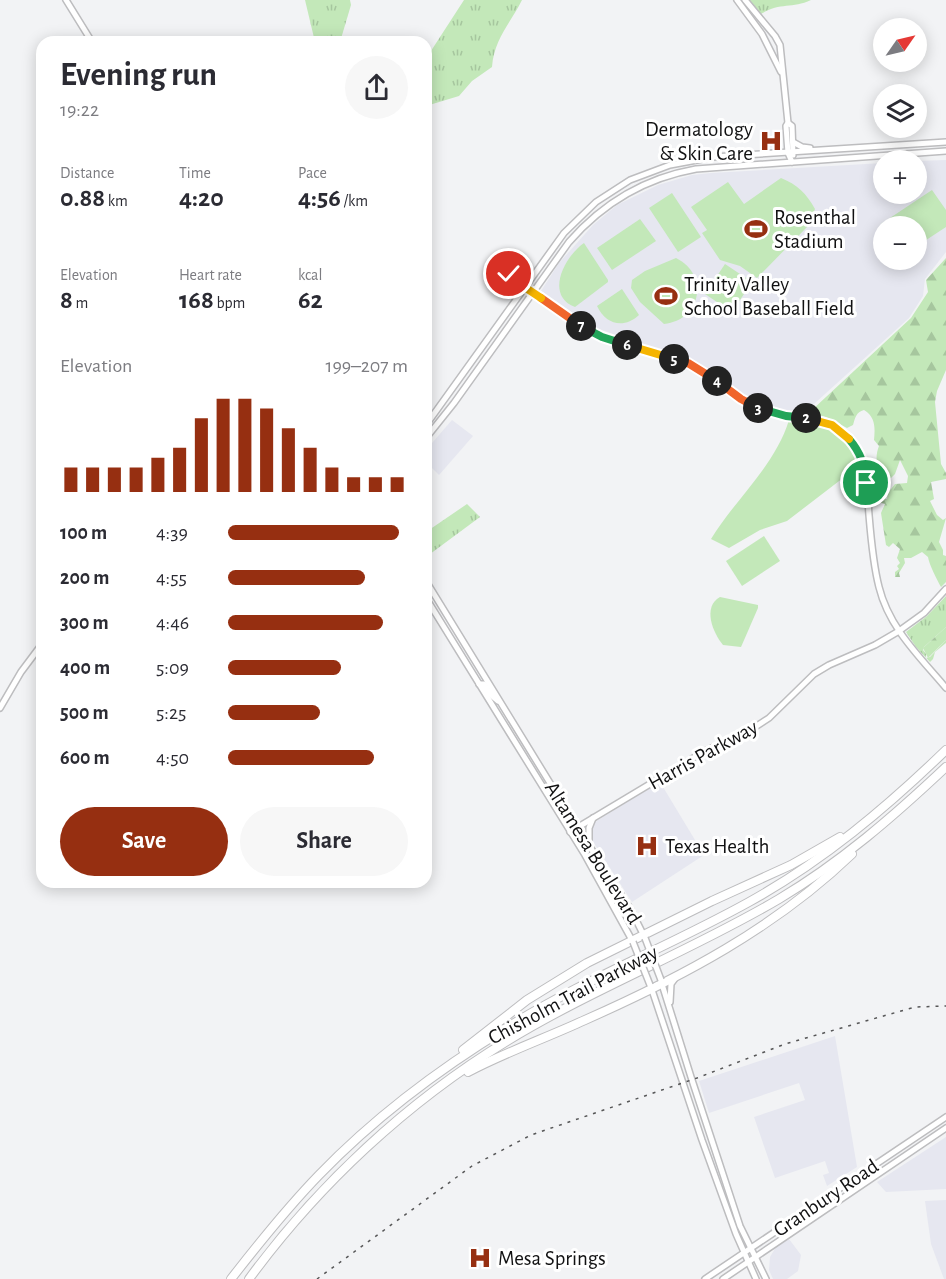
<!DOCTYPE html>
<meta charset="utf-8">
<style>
body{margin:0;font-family:"Alegreya Sans",sans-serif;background:#f7f7f7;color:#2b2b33;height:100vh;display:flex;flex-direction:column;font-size:22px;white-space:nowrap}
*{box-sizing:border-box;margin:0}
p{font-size:20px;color:#7c7c81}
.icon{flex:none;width:33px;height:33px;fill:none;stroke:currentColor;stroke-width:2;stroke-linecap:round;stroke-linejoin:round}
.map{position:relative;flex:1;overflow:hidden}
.details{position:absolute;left:36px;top:36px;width:396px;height:852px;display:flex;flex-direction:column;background:#fff;border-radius:18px;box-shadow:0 3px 15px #0003}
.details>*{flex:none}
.needle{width:39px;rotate:56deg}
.tools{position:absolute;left:873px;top:18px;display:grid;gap:12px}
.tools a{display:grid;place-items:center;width:54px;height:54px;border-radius:50%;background:#fff;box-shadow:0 3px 15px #0003;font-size:30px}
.pin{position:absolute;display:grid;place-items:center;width:51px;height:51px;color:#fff;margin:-26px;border:3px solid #fff;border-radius:50%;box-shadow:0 2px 6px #0007}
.km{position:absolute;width:30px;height:30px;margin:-15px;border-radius:50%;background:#222;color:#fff;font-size:16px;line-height:30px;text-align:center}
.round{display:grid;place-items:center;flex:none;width:63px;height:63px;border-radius:32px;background:#f7f7f7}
.overview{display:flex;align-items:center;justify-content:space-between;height:102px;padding:0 24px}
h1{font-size:33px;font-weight:700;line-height:45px}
.metrics{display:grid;grid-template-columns:repeat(3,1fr);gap:9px;height:102px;padding:6px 24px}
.metrics div{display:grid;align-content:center}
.metrics b{font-size:26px;font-weight:700}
.metrics small{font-size:16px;font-weight:400}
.metrics p{font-size:16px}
.chart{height:168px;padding:12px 24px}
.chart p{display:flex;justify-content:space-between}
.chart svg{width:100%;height:108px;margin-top:6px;stroke:#962f11;stroke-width:6}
.action{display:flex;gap:12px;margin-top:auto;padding:12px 24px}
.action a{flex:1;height:69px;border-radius:36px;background:#962f11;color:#fff;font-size:24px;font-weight:700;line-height:69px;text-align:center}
.action a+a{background:#f7f7f7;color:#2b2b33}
ul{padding:0 24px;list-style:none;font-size:20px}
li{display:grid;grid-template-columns:96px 72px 1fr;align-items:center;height:45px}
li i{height:15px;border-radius:8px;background:#962f11}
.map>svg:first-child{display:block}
.built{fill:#e6e7f0;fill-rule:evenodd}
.grass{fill:url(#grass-tufts)}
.forest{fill:url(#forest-firs)}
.green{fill:#c3e8b9}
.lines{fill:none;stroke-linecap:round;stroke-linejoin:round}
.secondary-casing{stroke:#bdbdbf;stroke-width:8}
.highway-casing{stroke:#bdbdbf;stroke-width:10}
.secondary{stroke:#fff;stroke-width:5}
.highway{stroke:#fff;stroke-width:8}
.rail{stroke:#565657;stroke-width:1.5;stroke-dasharray:3 6;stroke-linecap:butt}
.secondary-bridge-casing{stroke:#bdbdbf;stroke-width:8;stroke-linecap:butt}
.secondary-bridge{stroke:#fff;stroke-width:5}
.split-1-casing{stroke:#fff;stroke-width:12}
.split-2-casing{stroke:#fff;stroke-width:12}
.split-3-casing{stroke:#fff;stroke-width:12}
.split-4-casing{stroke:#fff;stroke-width:12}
.split-5-casing{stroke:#fff;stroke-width:12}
.split-6-casing{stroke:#fff;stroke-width:12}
.split-7-casing{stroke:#fff;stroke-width:12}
.split-8-casing{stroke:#fff;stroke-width:12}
.split-9-casing{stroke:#fff;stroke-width:12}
.split-1{stroke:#22a559;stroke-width:8}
.split-2{stroke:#f5b400;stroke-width:8}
.split-3{stroke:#22a559;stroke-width:8}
.split-4{stroke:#f0652b;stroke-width:8}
.split-5{stroke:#f0652b;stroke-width:8}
.split-6{stroke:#f5b400;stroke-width:8}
.split-7{stroke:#22a559;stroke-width:8}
.split-8{stroke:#f0652b;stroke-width:8}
.split-9{stroke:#f5b400;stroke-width:8}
.labels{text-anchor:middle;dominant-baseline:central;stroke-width:6;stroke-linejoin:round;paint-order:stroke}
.poi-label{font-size:21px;fill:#111112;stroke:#fff;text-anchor:start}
.street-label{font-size:21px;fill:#111112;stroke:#fff}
</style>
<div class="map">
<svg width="946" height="1279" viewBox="0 0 946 1279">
<defs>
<pattern id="grass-tufts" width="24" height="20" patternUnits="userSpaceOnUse" patternTransform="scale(1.5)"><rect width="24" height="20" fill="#c3e8b9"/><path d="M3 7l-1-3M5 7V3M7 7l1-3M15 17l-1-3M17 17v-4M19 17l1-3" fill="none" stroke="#a6c69e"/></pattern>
<pattern id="forest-firs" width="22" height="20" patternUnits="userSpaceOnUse" patternTransform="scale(1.5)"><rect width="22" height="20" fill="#c3e8b9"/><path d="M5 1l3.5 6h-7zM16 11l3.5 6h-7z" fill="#a6c69e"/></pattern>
</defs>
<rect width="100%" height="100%" fill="#f2f3f5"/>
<g class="built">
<path d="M946 160V252L925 279 923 296 909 318 804 413 780 410 758 403 740 394 715 375 686 359 593 327 541 291 559 263 593 225 617 205 658 185 692 175 711 173 883 163 884 194H916L917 161ZM884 226H916V260H884Z"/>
<path d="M452 420 473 436 439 475 426 462V450Z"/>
<path d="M660 782 704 855 632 902 590 837V830L595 822Z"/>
<path d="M835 1036 857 1167 827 1186 823 1175 829 1173 825 1161 775 1178 754 1117 805 1100 799 1083 709 1113 699 1081Z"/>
<path d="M946 1137V1189L886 1192 877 1182Z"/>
<path d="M946 1200V1279H944L931 1244 925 1201Z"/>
<path d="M789 1239 801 1255 798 1271 787 1279H773L769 1270 770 1257 776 1247Z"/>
</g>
<g class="grass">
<path d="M305 0H350L351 5 340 42H315Z"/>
<path d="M464 0H522C510 24 494 39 492 67L472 81 459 96 426 106V53L429 54Z"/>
<path d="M748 0H811C792 9 780 2 761 14Z"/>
<path d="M467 504 480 517 426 557V532Z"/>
<path d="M946 596V627L924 647 923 650 926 654V658L930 657 946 640V643L935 652 933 659 930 662 916 647 906 632 927 616Z"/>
</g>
<g class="forest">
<path d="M946 258V370L937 391 935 402 941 464 946 473V479L931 482 934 499 930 501 937 515 943 520 946 518 939 542 943 550V555L946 556V582L941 587C937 580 929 564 928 557L922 552 911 558H904L905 563 899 573 900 577H895V572L899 569 897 566 900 563 897 558 900 549 893 543 889 547 886 545 881 513 885 504 878 502 877 499H887L888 493 895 484 907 483 908 476 900 460 895 474 891 478C876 476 874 458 879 446L874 440C875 429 876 417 864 410 856 412 855 418 853 425L847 428 826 417 815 414 812 410 911 318 928 292 926 280Z"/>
<path d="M946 627V640L928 658 923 648Z"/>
</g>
<g class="green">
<path d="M781 178C798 185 806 193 815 209L809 225 757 278 740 266 720 260 702 233 707 230 691 207 728 182 744 204Z"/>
<path d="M932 190 946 210V227L917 246 916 226 883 227 881 224Z"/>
<path d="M672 193 701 237 678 252 649 208Z"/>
<path d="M640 219 656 241 612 270 597 248Z"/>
<path d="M584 243 608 280V282L575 307C544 295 565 256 584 243Z"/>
<path d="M676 258C710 275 701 320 664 324L640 302 631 288 632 280 645 271Z"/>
<path d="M725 264 752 282 732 312 705 294Z"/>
<path d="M622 289 639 315C624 329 606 325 597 306Z"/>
<path d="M789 420C824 425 846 428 860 465L787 521 760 530 729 548 711 539C736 498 775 466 789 420Z"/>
<path d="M764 536 780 561 742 586 726 561Z"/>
<path d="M720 597 758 605V608L741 647 723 645C713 633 702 607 720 597Z"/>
</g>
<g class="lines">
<g class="secondary-casing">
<g id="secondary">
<path d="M66 0 92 42"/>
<path d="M737 0 762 34 781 72"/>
<path d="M745 0 775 36 780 45 788 123 786 126 788 153 792 162"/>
<path d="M788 123 792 126 793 155"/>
<path d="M793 142 802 147 810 148"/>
<path d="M502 271 511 280 517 282C543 300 570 324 601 336 627 347 662 351 687 363 712 375 731 396 756 407 791 423 828 409 854 445 869 465 867 492 869 515 871 539 873 564 879 587 889 628 920 657 946 688"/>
<path d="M426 425 564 233 596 202 630 180 670 165 713 157 946 142"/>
<path d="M426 438 454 403 569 242C603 203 645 178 696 169L946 151"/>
<path d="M426 581 577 827 631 910 644 936"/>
<path d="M426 598 585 855 633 942"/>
<path d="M479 684H484L491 695 498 701"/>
<path d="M0 708 21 672 42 644"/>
<path d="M570 832 705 751 752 729 769 718 814 674 829 665 875 645 899 631 924 613 946 589"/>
<path d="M589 844V828L593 818"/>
<path d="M596 867 605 878 610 879"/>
<path d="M661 981 691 1077 740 1226 766 1279"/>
<path d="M651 987 702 1140 736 1234 756 1279"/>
<path d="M670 1002 671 984 676 977"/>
<path d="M705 1279 946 1117"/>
<path d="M723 1279 946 1128"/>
</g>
</g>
<g class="highway-casing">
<g id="highway">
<path d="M463 1050 527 1000 587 963 712 901 791 865 840 837"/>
<path d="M468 1072C506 1052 546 1038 585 1020 682 977 775 928 852 854"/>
<path d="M231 1279C259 1243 287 1208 319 1175 375 1117 439 1069 508 1027 585 979 670 946 749 902 823 861 886 808 946 750"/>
<path d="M249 1279C318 1185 407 1102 507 1041 594 988 691 951 779 899 841 862 894 816 946 767"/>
</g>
</g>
<use href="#secondary" class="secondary"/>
<use href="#highway" class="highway"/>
<path class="rail" d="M317 1279 472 1166 531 1135 697 1078 785 1044 915 1007 946 1006"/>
<g class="secondary-bridge-casing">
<g id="secondary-bridge">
<path d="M645 938 661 980"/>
<path d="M633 942 650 985"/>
</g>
</g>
<use href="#secondary-bridge" class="secondary-bridge"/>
</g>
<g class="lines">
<g class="split-1-casing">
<path id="split-1" d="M849 439C861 453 865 466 866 483"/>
</g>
<g class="split-2-casing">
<path id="split-2" d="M806 418 832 425 849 439"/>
</g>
<g class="split-3-casing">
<path id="split-3" d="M758 408 786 416 806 418"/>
</g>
<g class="split-4-casing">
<path id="split-4" d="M717 381 741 399 758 408"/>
</g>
<g class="split-5-casing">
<path id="split-5" d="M674 359 688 363 717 381"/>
</g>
<g class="split-6-casing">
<path id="split-6" d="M627 345 674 359"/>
</g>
<g class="split-7-casing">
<path id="split-7" d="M581 326 602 337 627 345"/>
</g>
<g class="split-8-casing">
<path id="split-8" d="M541 298 581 326"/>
</g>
<g class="split-9-casing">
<path id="split-9" d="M509 274 514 275 517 282 541 298"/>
</g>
<use href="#split-1" class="split-1"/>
<use href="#split-2" class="split-2"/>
<use href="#split-3" class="split-3"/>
<use href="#split-4" class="split-4"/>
<use href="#split-5" class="split-5"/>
<use href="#split-6" class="split-6"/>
<use href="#split-7" class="split-7"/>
<use href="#split-8" class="split-8"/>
<use href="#split-9" class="split-9"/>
</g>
<defs>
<g id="hospital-bare" transform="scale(1.8)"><path d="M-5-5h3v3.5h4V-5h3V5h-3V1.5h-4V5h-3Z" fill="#962f11" stroke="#fff" stroke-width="2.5" paint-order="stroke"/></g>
<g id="stadium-bare" transform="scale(1.8)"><path d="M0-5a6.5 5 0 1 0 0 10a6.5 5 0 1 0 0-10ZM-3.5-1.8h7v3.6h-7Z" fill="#962f11" stroke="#fff" stroke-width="2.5" paint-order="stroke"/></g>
</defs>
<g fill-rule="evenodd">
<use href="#hospital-bare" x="771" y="141"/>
<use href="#stadium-bare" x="756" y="229"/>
<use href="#stadium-bare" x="666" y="296"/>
<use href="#hospital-bare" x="647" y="846"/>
<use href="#hospital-bare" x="480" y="1258"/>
</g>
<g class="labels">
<g class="poi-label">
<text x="753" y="129" text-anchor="end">Dermatology<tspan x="753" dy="24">&amp; Skin Care</tspan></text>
<text x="774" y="217">Rosenthal<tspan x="774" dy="24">Stadium</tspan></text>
<text x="684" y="284">Trinity Valley<tspan x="684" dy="24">School Baseball Field</tspan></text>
<text x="665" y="846">Texas Health</text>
<text x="498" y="1258">Mesa Springs</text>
</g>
<g class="street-label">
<text transform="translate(703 755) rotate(-29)">Harris Parkway</text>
<text transform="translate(593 853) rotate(58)">Altamesa Boulevard</text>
<text transform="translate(573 995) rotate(-28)">Chisholm Trail Parkway</text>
<text transform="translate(826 1198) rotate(-34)">Granbury Road</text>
</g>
</g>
</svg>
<div class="tools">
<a><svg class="needle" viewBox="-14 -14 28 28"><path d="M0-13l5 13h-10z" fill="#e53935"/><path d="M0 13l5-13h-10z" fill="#7c7c81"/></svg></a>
<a><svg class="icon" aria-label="layers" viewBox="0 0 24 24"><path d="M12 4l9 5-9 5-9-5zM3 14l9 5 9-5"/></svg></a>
<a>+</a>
<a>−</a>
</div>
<div class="pin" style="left:866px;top:483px;background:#1e9e55"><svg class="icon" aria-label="arrive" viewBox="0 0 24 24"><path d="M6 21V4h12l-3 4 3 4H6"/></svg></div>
<div class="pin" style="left:509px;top:274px;background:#d93025"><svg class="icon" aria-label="check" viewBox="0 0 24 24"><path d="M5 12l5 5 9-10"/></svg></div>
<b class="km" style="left:806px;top:418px">2</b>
<b class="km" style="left:758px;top:408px">3</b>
<b class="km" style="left:717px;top:381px">4</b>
<b class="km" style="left:674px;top:359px">5</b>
<b class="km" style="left:627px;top:345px">6</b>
<b class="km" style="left:581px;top:326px">7</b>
<section class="details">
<div class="overview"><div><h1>Evening run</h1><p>19:22</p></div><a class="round"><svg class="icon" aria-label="share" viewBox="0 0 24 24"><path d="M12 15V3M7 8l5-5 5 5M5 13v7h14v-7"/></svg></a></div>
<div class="metrics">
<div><p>Distance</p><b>0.88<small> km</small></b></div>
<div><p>Time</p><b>4:20</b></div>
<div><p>Pace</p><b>4:56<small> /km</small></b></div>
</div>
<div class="metrics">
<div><p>Elevation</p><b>8<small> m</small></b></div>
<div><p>Heart rate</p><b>168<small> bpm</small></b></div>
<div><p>kcal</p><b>62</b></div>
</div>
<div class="chart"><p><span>Elevation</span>199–207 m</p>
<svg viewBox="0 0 160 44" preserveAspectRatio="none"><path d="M5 44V34M15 44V34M25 44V34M35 44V34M45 44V30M55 44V26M65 44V14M75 44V6M85 44V6M95 44V10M105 44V18M115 44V26M125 44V34M135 44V38M145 44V38M155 44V38"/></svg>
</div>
<ul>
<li><b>100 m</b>4:39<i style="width:95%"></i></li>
<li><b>200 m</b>4:55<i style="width:76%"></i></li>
<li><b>300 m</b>4:46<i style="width:86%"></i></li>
<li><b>400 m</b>5:09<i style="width:63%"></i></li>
<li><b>500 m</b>5:25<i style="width:51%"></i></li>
<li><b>600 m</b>4:50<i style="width:81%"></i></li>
</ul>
<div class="action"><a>Save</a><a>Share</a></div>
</section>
</div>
